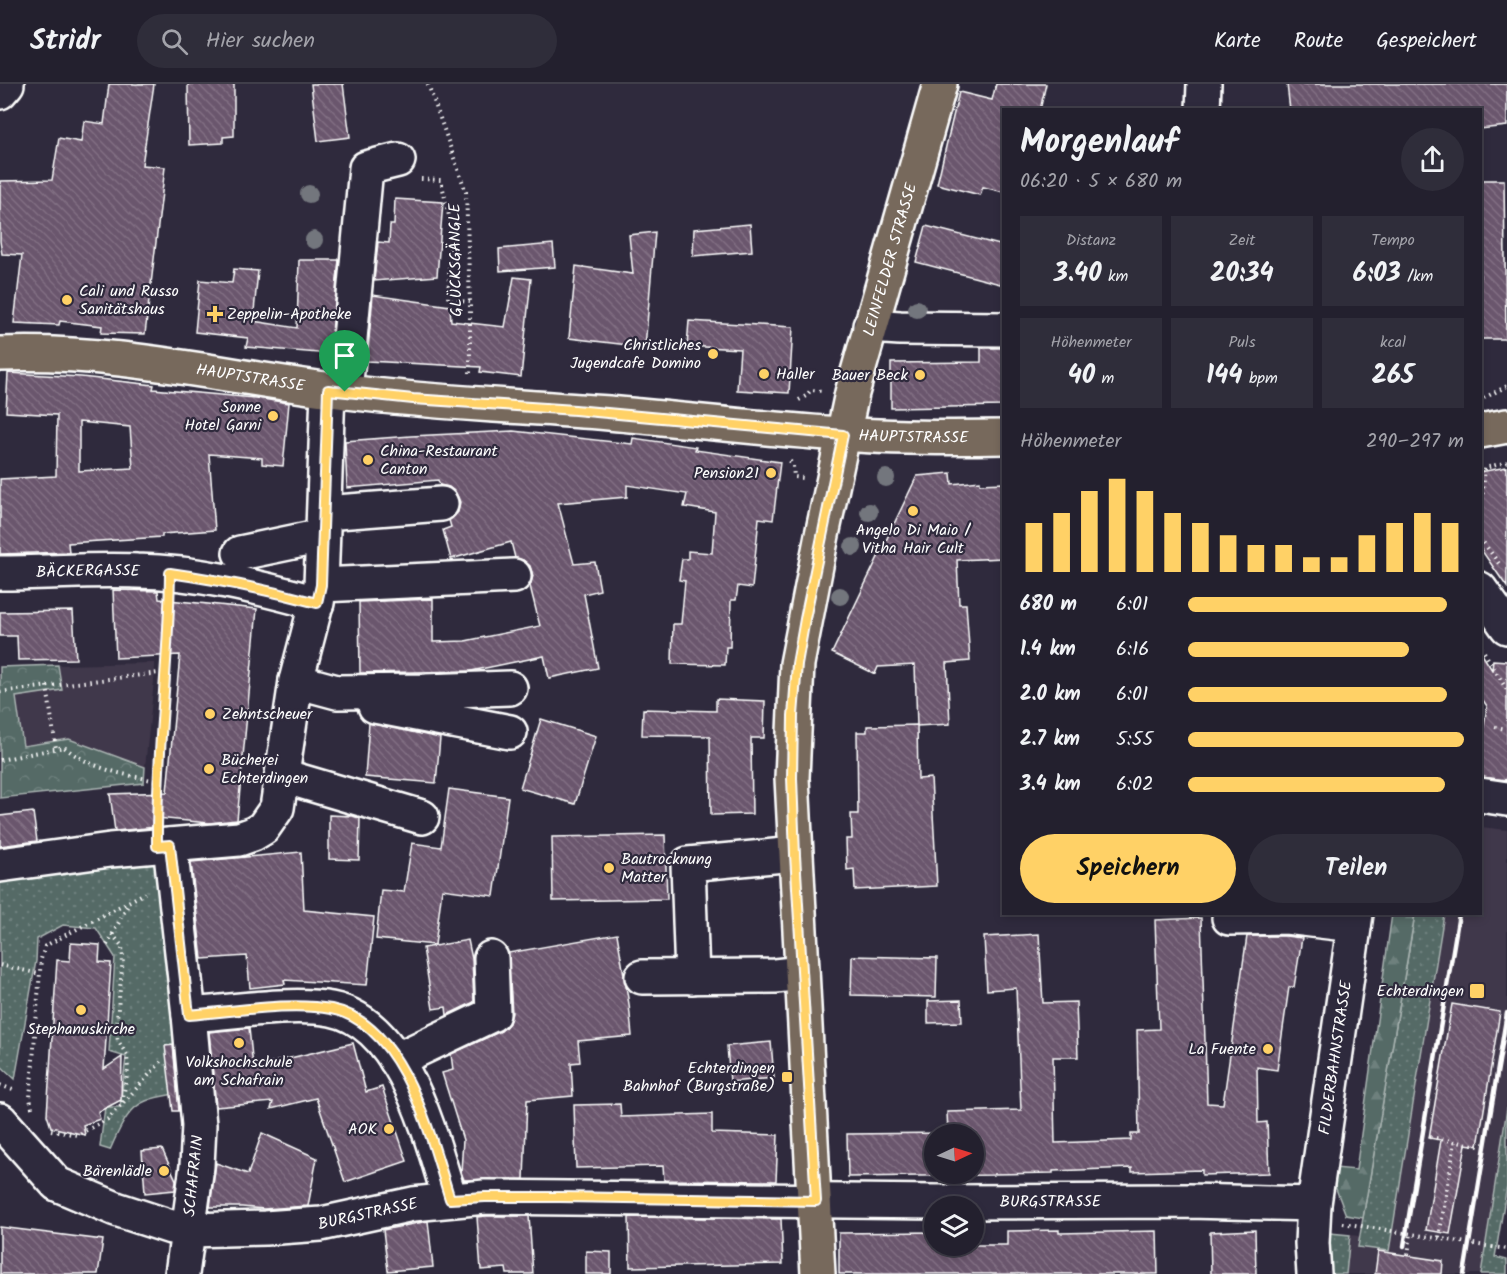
<!DOCTYPE html>
<html lang="de">
<meta charset="utf-8">
<style>
body{margin:0;font-family:Kalam,sans-serif;background:#2f2d3a;color:#f1f3f6;height:100vh;display:flex;flex-direction:column;font-size:22px;white-space:nowrap}
*{box-sizing:border-box;margin:0}
p{font-size:20px;color:#a3a3aa}
.icon{flex:none;width:33px;height:33px;fill:none;stroke:currentColor;stroke-width:2;stroke-linecap:round;stroke-linejoin:round}
.map{position:relative;flex:1;overflow:hidden}
.side{position:absolute;left:1002px;top:24px;width:480px;height:807px;display:flex;flex-direction:column;background:#23202e;border-radius:0px;box-shadow:0 3px 9px #0003,0 0 0 2px #403e4a}
.side>*{flex:none}
.needle{width:39px;rotate:86deg}
.buttons{position:absolute;left:924px;top:1040px;display:grid;gap:12px}
.buttons a{display:grid;place-items:center;width:60px;height:60px;border-radius:50%;background:#23202e;box-shadow:0 3px 9px #0003,0 0 0 2px #403e4a;font-size:30px}
.pin{position:absolute;display:grid;place-items:center;width:51px;height:51px;color:#fff;margin:-62px -26px;border-radius:50% 50% 50% 0;rotate:-45deg;box-shadow:0 0 6px #0007}
.pin .icon{rotate:45deg}
.round{display:grid;place-items:center;flex:none;width:63px;height:63px;border-radius:32px;background:#2f2d3a}
.overview{display:flex;align-items:center;justify-content:space-between;height:102px;padding:0 18px}
h1{font-size:33px;font-weight:700;line-height:45px}
.metrics{display:grid;grid-template-columns:repeat(3,1fr);gap:9px;height:102px;padding:6px 18px}
.metrics div{display:grid;align-content:center;border-radius:0px;background:#2f2d3a;text-align:center}
.metrics b{font-size:26px;font-weight:700}
.metrics small{font-size:16px;font-weight:400}
.metrics p{font-size:16px}
.chart{height:168px;padding:12px 18px}
.chart p{display:flex;justify-content:space-between}
.chart svg{width:100%;height:108px;margin-top:6px;stroke:#ffd166;stroke-width:6}
.button{display:flex;gap:12px;margin-top:auto;padding:12px 18px}
.button a{flex:1;height:69px;border-radius:36px;background:#ffd166;color:#111;font-size:24px;font-weight:700;line-height:69px;text-align:center}
.button a+a{background:#2f2d3a;color:#f1f3f6}
ul{padding:0 18px;list-style:none;font-size:20px}
li{display:grid;grid-template-columns:96px 72px 1fr;align-items:center;height:45px}
li i{height:15px;border-radius:8px;background:#ffd166}
header{display:flex;align-items:center;gap:36px;box-sizing:border-box;height:84px;padding:0 30px;background:#23202e;border-bottom:2px solid #403e4a}
header strong{font-size:28px}
nav{display:flex;gap:33px;margin-inline-start:auto;font-size:21px}
.search{width:420px;height:54px;background:#2f2d3a;display:flex;align-items:center;gap:15px;box-sizing:border-box;padding:0 21px;border-radius:33px;color:#a3a3aa;font-size:22px}
.map>svg:first-child{display:block}
.built{fill:#41374b}
.grass{fill:url(#grass-dots);stroke:#aab4b2;stroke-width:1.5}
.forest{fill:url(#forest-firs);stroke:#aab4b2;stroke-width:1.5}
.park{fill:url(#park-crowns);stroke:#aab4b2;stroke-width:1.5}
.building{fill:url(#building-back-hatch);stroke:#fff;stroke-width:1.5;fill-rule:evenodd}
.lines{fill:none;stroke-linecap:round;stroke-linejoin:round}
.minor-casing{stroke:#fff;stroke-width:38}
.major-casing{stroke:#fff;stroke-width:38}
.path{stroke:#fff;stroke-width:4;stroke-dasharray:1.5 4.5;stroke-linecap:butt}
.minor{stroke:#2f2a3d;stroke-width:33}
.major{stroke:#77695c;stroke-width:33}
.rail{stroke:#fff;stroke-width:4.5}
.path-bridge{stroke:#fff;stroke-width:4;stroke-dasharray:1.5 4.5;stroke-linecap:butt}
.tree{fill:#73767d}
.route-casing{stroke:#fff;stroke-width:12}
.route{stroke:#ffd166;stroke-width:8}
.poi-dot{fill:#ffd166;stroke:#2f2a3d;stroke-width:2}
.labels{text-anchor:middle;dominant-baseline:central;stroke-width:4.5;stroke-linejoin:round;paint-order:stroke}
.street-label{font-size:16px;fill:#fff;stroke:#2f2a3d}
.poi-label{font-size:16px;fill:#fff;stroke:#2f2a3d;text-anchor:end}
</style>
<header>
<strong>Stridr</strong>
<div class="search"><svg class="icon" aria-label="search" viewBox="0 0 24 24"><circle cx="10" cy="10" r="6"/><path d="M15 15l6 6"/></svg>Hier suchen</div>
<nav><a>Karte</a><a>Route</a><a>Gespeichert</a></nav>
</header>
<div class="map">
<svg width="1507" height="1190" viewBox="0 0 1507 1190">
<defs>
<pattern id="grass-dots" width="8" height="8" patternUnits="userSpaceOnUse" patternTransform="scale(1.5)"><rect width="8" height="8" fill="#546a66"/><path d="M2 2h.1M6 6h.1" fill="none" stroke="#6e807d" stroke-width="1.8" stroke-linecap="round"/></pattern>
<pattern id="forest-firs" width="22" height="20" patternUnits="userSpaceOnUse" patternTransform="scale(1.5)"><rect width="22" height="20" fill="#546a66"/><path d="M5 1l3.5 6h-7zM16 11l3.5 6h-7z" fill="#6e807d"/></pattern>
<pattern id="park-crowns" width="20" height="18" patternUnits="userSpaceOnUse" patternTransform="scale(1.5)"><rect width="20" height="18" fill="#546a66"/><path d="M2 6a3 3 0 1 1 6 0M12 15a3 3 0 1 1 6 0" fill="none" stroke="#6e807d"/></pattern>
<pattern id="building-back-hatch" width="6" height="6" patternUnits="userSpaceOnUse" patternTransform="scale(1.5)"><rect width="6" height="6" fill="#6b566d"/><path d="M-1 5l2 2M0 0l6 6M5-1l2 2" fill="none" stroke="#816f83"/></pattern>
</defs>
<rect width="100%" height="100%" fill="#2f2a3d"/>
<filter id="ink" filterUnits="userSpaceOnUse"><feTurbulence type="fractalNoise" baseFrequency=".0167" numOctaves="2"/><feDisplacementMap in="SourceGraphic" scale="12" xChannelSelector="R" yChannelSelector="G"/><feConvolveMatrix kernelMatrix="1 2 1 2 8 2 1 2 1" color-interpolation-filters="sRGB"/></filter>
<g filter="url(#ink)">
<g class="built">
<path d="M154 579 155 587 145 683 69 655 23 662 15 613 61 606 58 581Z"/>
<path d="M1481 743 1507 746V1024L1481 1190H1346L1350 1151 1360 1152 1358 1163 1389 1166 1444 830H1480Z"/>
</g>
<g class="grass">
<path d="M160 773 192 1007C138 1016 132 1015 110 1066L100 1063 105 1023H120L126 973 109 968 115 873 96 844 63 841 37 855 36 877 15 995 0 981V794Z"/>
<path d="M1415 830H1444L1389 1167 1358 1163Z"/>
<path d="M1507 1024V1102L1495 1173 1507 1176V1190H1481Z"/>
<path d="M1330 1149 1350 1151 1346 1190H1326Z"/>
</g>
<path class="forest" d="M1392 830H1415L1363 1134 1346 1131 1333 1097 1335 1084 1356 1086Z"/>
<path class="park" d="M58 581 62 606 16 613 23 662 69 655 145 683 144 699 0 714V583Z"/>
<g class="building">
<path d="M109 0H154L142 81 165 83 145 250 101 249 102 242 60 237 59 241 14 239 22 171 2 170 0 157V97L52 96 59 54 81 58 84 37 104 40Z"/>
<path d="M188 0H234V52L223 53V59L189 61Z"/>
<path d="M311 0H343L350 53 318 57Z"/>
<path d="M996 0H1046L1040 26H1004V108L983 103 980 111 937 100 959 8 992 16Z"/>
<path d="M1287 0H1507V42L1480 45V26H1290Z"/>
<path d="M1480 96H1504L1506 255H1480Z"/>
<path d="M395 115 443 118 437 192 374 197 378 158 389 159 390 141H394Z"/>
<path d="M750 140 752 167 693 172 694 145Z"/>
<path d="M926 142 1004 162V201L916 178Z"/>
<path d="M655 148 645 263 569 254 576 182 633 190 629 151Z"/>
<path d="M553 160 555 183 500 187 499 165Z"/>
<path d="M299 176H339L330 270 246 263 248 254 195 248 200 196 232 199 234 185 258 187 253 237 297 244Z"/>
<path d="M514 193 531 195 521 293 480 288 481 283 367 277 373 211 450 222 451 237 505 243Z"/>
<path d="M689 237 793 243 789 309 737 306 740 265 687 262Z"/>
<path d="M981 264H1004V322L891 324V279L981 278Z"/>
<path d="M8 289 81 293 154 301 153 305 255 314 289 319 283 382 262 380V374L209 370 215 446 162 450V453L68 459 69 468 0 470V395L56 392 57 331 6 328ZM79 338 130 343 133 384 79 387Z"/>
<path d="M513 347 632 360 633 354 696 363 695 366 780 378 773 436 759 434 752 504 738 502 736 516H731L730 563H726L725 581 672 580 673 540H681L685 497 679 496 682 475H688V467L712 469 715 428 684 423 687 410 627 401V413L558 419 574 480 595 478 600 506 584 510 598 584 549 594 544 572 471 587 360 589 359 518 433 515V558L465 557 540 542 530 502 533 492 530 482 523 476 515 474 511 458 451 475 443 446 451 443 449 436 458 428 460 418 456 409 449 403 440 401 438 396 347 404 345 357 411 352Z"/>
<path d="M1507 383V503L1480 464V388Z"/>
<path d="M951 389 952 400 980 397V400L1004 399V474L957 476 959 520H966L970 577 947 579 950 640 917 642 915 581 878 583 875 590 832 569 917 392Z"/>
<path d="M113 506 158 507 159 515 257 525 237 736 209 739 157 734V743L115 747 110 710 167 708 180 571 116 574Z"/>
<path d="M73 527 76 575 18 576 17 552H0V528Z"/>
<path d="M1480 567 1492 586 1493 576 1507 577V696L1480 693V667L1487 622 1480 612Z"/>
<path d="M716 615 765 617 764 654H751L752 730 711 731 710 652 642 651 643 625 716 627Z"/>
<path d="M541 635 596 652 575 720 520 704Z"/>
<path d="M369 639 440 654 436 699 365 693Z"/>
<path d="M917 641 918 695 931 694 937 802 855 806 854 785 847 786 846 755H852L851 730H858L857 648H867V642Z"/>
<path d="M449 705 508 713 494 812 442 805 435 861 376 855 381 806 404 808 412 759 441 763Z"/>
<path d="M33 728 37 757 0 762V732Z"/>
<path d="M329 731 352 732 360 734 359 776 329 775Z"/>
<path d="M665 751 667 815 553 817 552 753Z"/>
<path d="M301 768 304 826 374 833 367 901 284 896 285 900 250 904 247 872 202 875 191 778Z"/>
<path d="M1201 834 1207 1019 1223 1020 1247 852H1285L1302 854 1294 903H1289L1277 986 1257 983 1258 1039 1267 1038 1269 1089 1202 1091V1086L1132 1088V1084L1053 1087V1089L994 1090V1091L848 1093 847 1050 948 1049 947 1028 1021 1026 1016 904 987 906 984 853 1039 850 1043 919 1076 918 1078 973H1053L1055 1059 1131 1056V1050H1139L1137 946 1159 945 1155 836ZM934 1050H974V1089H934Z"/>
<path d="M617 850 629 920 632 952 578 957 580 978 571 979 573 1012 527 1016 524 1095 464 1096 461 1088 463 1056 442 989 453 986 451 970 501 947 509 939 512 929 508 869Z"/>
<path d="M468 856 472 875 474 918 447 931 446 923 433 925 423 864Z"/>
<path d="M71 859 100 861 99 878 111 879 104 985 122 973 121 1016 98 1028 100 1035 83 1041 85 1051 51 1043 47 1031 57 876 70 877Z"/>
<path d="M852 872 937 874 936 913 851 911Z"/>
<path d="M961 916 962 938 928 939V917Z"/>
<path d="M1452 920 1500 928 1478 1062 1466 1060 1450 1150 1426 1146 1441 1056 1429 1054Z"/>
<path d="M249 944 253 983 353 959 366 1008 382 1003 407 1077 345 1098 316 1014 271 1025 273 1018 216 1023 209 948Z"/>
<path d="M771 958 774 994 730 998 727 962Z"/>
<path d="M173 961 179 1027H173L165 962Z"/>
<path d="M620 1020 621 1033 712 1030V1049L778 1051 776 1097 664 1096 663 1082 576 1084 574 1021Z"/>
<path d="M262 1049 317 1074 308 1122 264 1125 242 1123H210L216 1079 248 1090Z"/>
<path d="M162 1065 176 1096 175 1106 145 1109 142 1067Z"/>
<path d="M486 1132H529L533 1190H507L506 1184 481 1186 477 1133Z"/>
<path d="M629 1133 781 1135 783 1180 630 1183Z"/>
<path d="M428 1137 433 1183 388 1187 383 1146Z"/>
<path d="M0 1143 103 1156 98 1190H0Z"/>
<path d="M1059 1146V1149L1157 1147 1158 1190H839V1149L934 1148V1161H1007V1147Z"/>
<path d="M1255 1146 1256 1190H1211L1210 1148Z"/>
<path d="M586 1167 611 1168V1190H586Z"/>
<path d="M1378 1167 1443 1177 1442 1190H1375Z"/>
</g>
<g class="lines">
<g class="minor-casing">
<g id="minor">
<path d="M0 8 7 0"/>
<path d="M1203 26 1204 0"/>
<path d="M870 242 900 244 1004 245"/>
<path d="M345 308 366 84 398 76"/>
<path d="M324 429 441 420"/>
<path d="M240 469 322 452"/>
<path id="s1" d="M0 489C46 489 92 485 137 487 199 488 258 503 317 519"/>
<path d="M321 501 514 492"/>
<path d="M1480 505 1507 543"/>
<path d="M296 597 337 608 426 607 510 604"/>
<path d="M375 622 510 648"/>
<path d="M283 692 422 733"/>
<path d="M1480 711 1507 715"/>
<path d="M170 761 189 931 199 1041 197 1082 182 1190"/>
<path d="M0 781 110 766 239 755 253 750 263 744 277 724 296 597 321 501 328 306"/>
<path d="M1229 834 1286 833 1354 841"/>
<path d="M642 893 775 892 802 889"/>
<path d="M692 893 688 780 795 770"/>
<path d="M189 931C231 928 291 918 331 925 405 939 431 1055 450 1115"/>
<path d="M396 976 493 930 491 874"/>
<path id="s2" d="M0 1036 57 1100 116 1125 171 1143 189 1146 265 1144 321 1140 413 1120 485 1113 937 1118 1189 1117 1314 1120"/>
<path id="s3" d="M1314 1190 1312 1159 1314 1120 1356 830"/>
</g>
</g>
<g class="major-casing">
<g id="major">
<path id="s4" d="M0 270C117 265 231 294 347 308 434 319 522 322 609 329 687 336 764 345 841 350 895 354 950 354 1004 353"/>
<path d="M1480 347 1507 342"/>
<path id="s5" d="M818 1190 792 694 797 580 822 451 852 309 940 0"/>
</g>
</g>
<g class="path">
<path d="M428 0 466 108 470 218V290"/>
<path d="M421 95 441 96 451 141 448 216 470 218"/>
<path d="M1484 314 1507 302"/>
<path d="M799 316 806 312 811 306 823 307"/>
<path d="M790 377 793 382 794 393 803 394"/>
<path d="M1480 440 1485 384 1507 378"/>
<path d="M1480 454 1500 481"/>
<path d="M1481 563 1507 606"/>
<path d="M47 602 56 665"/>
<path d="M0 608 167 588"/>
<path d="M1495 643 1507 645"/>
<path d="M0 676 64 663C93 686 122 690 157 697"/>
<path d="M157 731V697L170 520"/>
<path d="M112 850 122 862 123 875 116 944 118 957 127 971 128 986 122 1019"/>
<path d="M107 861 129 819"/>
<path d="M0 881 40 890"/>
<path d="M0 1001 13 1006 14 1010"/>
<path d="M32 1024 30 1014 41 875 45 862 145 809"/>
<path d="M51 1046 77 1051 108 1035 161 978"/>
<path d="M1430 1053 1479 1062"/>
<path d="M1343 1139 1361 1142"/>
<path d="M1439 1153 1455 1058"/>
<path d="M1492 1163 1507 1165"/>
<path d="M1408 1171 1411 1149"/>
</g>
<use href="#minor" class="minor"/>
<use href="#major" class="major"/>
<g class="rail">
<path d="M1404 1162 1459 830"/>
<path d="M1464 1190 1507 929"/>
</g>
<path class="path-bridge" d="M1361 1142 1492 1163"/>
</g>
<g class="tree">
<circle cx="309" cy="110" r="9"/>
<circle cx="314" cy="156" r="9"/>
<circle cx="917" cy="225" r="9"/>
<circle cx="886" cy="394" r="9"/>
<circle cx="869" cy="428" r="9"/>
<circle cx="853" cy="463" r="9"/>
<circle cx="840" cy="512" r="9"/>
</g>
</g>
<g class="lines" filter="url(#ink)">
<g class="route-casing">
<path id="route" d="M328 306 413 315 575 326 843 351 805 535 797 580 793 632 792 694 795 771 816 1117 560 1113H485L450 1115C431 1055 405 939 331 925 289 917 232 928 189 931L170 761 157 762C156 670 169 580 170 489 220 496 268 506 317 519L321 501Z"/>
</g>
<use href="#route" class="route"/>
</g>
<g class="poi-dot">
<circle cx="67" cy="216" r="6"/>
<path d="M212 221h6v6h6v6h-6v6h-6v-6h-6v-6h6z"/>
<circle cx="713" cy="270" r="6"/>
<circle cx="764" cy="290" r="6"/>
<circle cx="920" cy="291" r="6"/>
<circle cx="273" cy="332" r="6"/>
<circle cx="368" cy="376" r="6"/>
<circle cx="771" cy="389" r="6"/>
<circle cx="913" cy="427" r="6"/>
<circle cx="210" cy="630" r="6"/>
<circle cx="209" cy="685" r="6"/>
<circle cx="609" cy="784" r="6"/>
<rect x="1469" y="899" width="16" height="16" rx="3"/>
<circle cx="81" cy="926" r="6"/>
<circle cx="239" cy="959" r="6"/>
<circle cx="1268" cy="965" r="6"/>
<rect x="781" y="987" width="12" height="12" rx="3"/>
<circle cx="389" cy="1045" r="6"/>
<circle cx="164" cy="1087" r="6"/>
</g>
<g class="labels">
<g class="street-label">
<text stroke="none"><textPath href="#s5" startOffset="1026">LEINFELDER STRASSE</textPath></text>
<text transform="translate(456 176) rotate(-91)">GLÜCKSGÄNGLE</text>
<text stroke="none"><textPath href="#s4" startOffset="252">HAUPTSTRASSE</textPath></text>
<text stroke="none"><textPath href="#s4" startOffset="918">HAUPTSTRASSE</textPath></text>
<text stroke="none"><textPath href="#s1" startOffset="88">BÄCKERGASSE</textPath></text>
<text stroke="none"><textPath href="#s3" startOffset="218">FILDERBAHNSTRASSE</textPath></text>
<text transform="translate(194 1092) rotate(-84)">SCHAFRAIN</text>
<text stroke="none"><textPath href="#s2" startOffset="1090">BURGSTRASSE</textPath></text>
<text stroke="none"><textPath href="#s2" startOffset="406">BURGSTRASSE</textPath></text>
</g>
<g class="poi-label">
<text x="79" y="207" text-anchor="start">Cali und Russo<tspan x="79" dy="18">Sanitätshaus</tspan></text>
<text x="227" y="230" text-anchor="start">Zeppelin-Apotheke</text>
<text x="701" y="261">Christliches<tspan x="701" dy="18">Jugendcafe Domino</tspan></text>
<text x="776" y="290" text-anchor="start">Haller</text>
<text x="908" y="291">Bauer Beck</text>
<text x="261" y="323">Sonne<tspan x="261" dy="18">Hotel Garni</tspan></text>
<text x="380" y="367" text-anchor="start">China-Restaurant<tspan x="380" dy="18">Canton</tspan></text>
<text x="759" y="389">Pension21</text>
<text x="913" y="446" text-anchor="middle">Angelo Di Maio /<tspan x="913" dy="18">Vitha Hair Cult</tspan></text>
<text x="222" y="630" text-anchor="start">Zehntscheuer</text>
<text x="221" y="676" text-anchor="start">Bücherei<tspan x="221" dy="18">Echterdingen</tspan></text>
<text x="621" y="775" text-anchor="start">Bautrocknung<tspan x="621" dy="18">Matter</tspan></text>
<text x="1464" y="907">Echterdingen</text>
<text x="81" y="945" text-anchor="middle">Stephanuskirche</text>
<text x="1256" y="965">La Fuente</text>
<text x="239" y="978" text-anchor="middle">Volkshochschule<tspan x="239" dy="18">am Schafrain</tspan></text>
<text x="775" y="984">Echterdingen<tspan x="775" dy="18">Bahnhof (Burgstraße)</tspan></text>
<text x="377" y="1045">AOK</text>
<text x="152" y="1087">Bärenlädle</text>
</g>
</g>
</svg>
<div class="buttons">
<a><svg class="needle" viewBox="-14 -14 28 28"><path d="M0-13l5 13h-10z" fill="#e53935"/><path d="M0 13l5-13h-10z" fill="#a3a3aa"/></svg></a>
<a><svg class="icon" aria-label="layers" viewBox="0 0 24 24"><path d="M12 4l9 5-9 5-9-5zM3 14l9 5 9-5"/></svg></a>
</div>
<div class="pin" style="left:345px;top:308px;background:#1e9e55"><svg class="icon" aria-label="arrive" viewBox="0 0 24 24"><path d="M6 21V4h12l-3 4 3 4H6"/></svg></div>
<section class="side">
<div class="overview"><div><h1>Morgenlauf</h1><p>06:20 · 5 × 680 m</p></div><a class="round"><svg class="icon" aria-label="share" viewBox="0 0 24 24"><path d="M12 15V3M7 8l5-5 5 5M5 13v7h14v-7"/></svg></a></div>
<div class="metrics">
<div><p>Distanz</p><b>3.40<small> km</small></b></div>
<div><p>Zeit</p><b>20:34</b></div>
<div><p>Tempo</p><b>6:03<small> /km</small></b></div>
</div>
<div class="metrics">
<div><p>Höhenmeter</p><b>40<small> m</small></b></div>
<div><p>Puls</p><b>144<small> bpm</small></b></div>
<div><p>kcal</p><b>265</b></div>
</div>
<div class="chart"><p><span>Höhenmeter</span>290–297 m</p>
<svg viewBox="0 0 160 44" preserveAspectRatio="none"><path d="M5 44V24M15 44V20M25 44V11M35 44V6M45 44V11M55 44V20M65 44V24M75 44V29M85 44V33M95 44V33M105 44V38M115 44V38M125 44V29M135 44V24M145 44V20M155 44V24"/></svg>
</div>
<ul>
<li><b>680 m</b>6:01<i style="width:94%"></i></li>
<li><b>1.4 km</b>6:16<i style="width:80%"></i></li>
<li><b>2.0 km</b>6:01<i style="width:94%"></i></li>
<li><b>2.7 km</b>5:55<i style="width:100%"></i></li>
<li><b>3.4 km</b>6:02<i style="width:93%"></i></li>
</ul>
<div class="button"><a>Speichern</a><a>Teilen</a></div>
</section>
</div>
